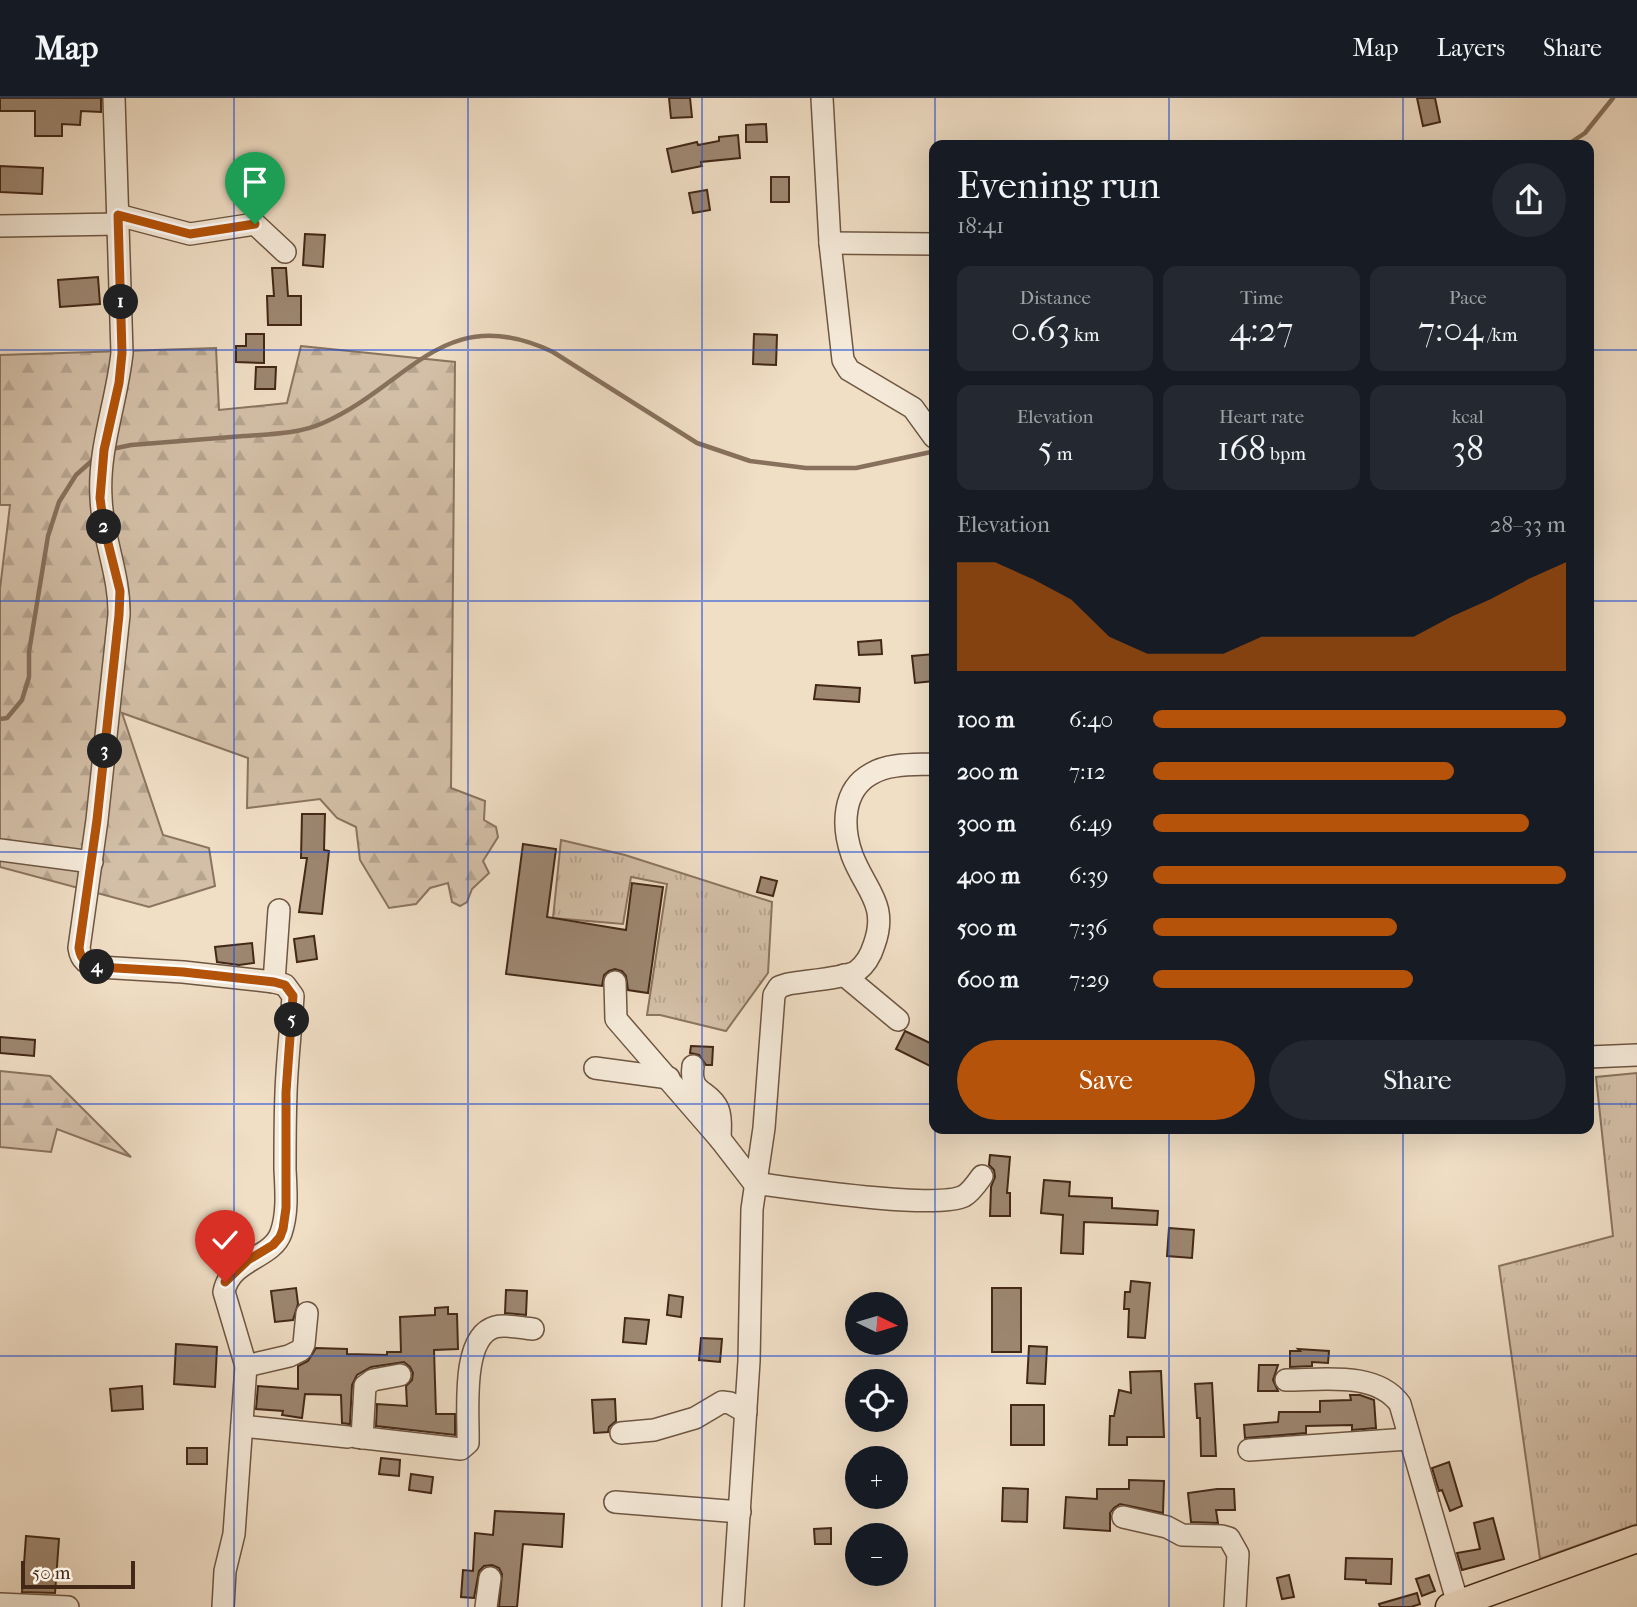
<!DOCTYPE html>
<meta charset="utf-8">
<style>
body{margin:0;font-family:"IM FELL French Canon",serif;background:#242831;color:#f1f3f6;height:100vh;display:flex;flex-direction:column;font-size:26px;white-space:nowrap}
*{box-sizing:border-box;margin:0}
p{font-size:23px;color:#9ea1a6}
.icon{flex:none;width:38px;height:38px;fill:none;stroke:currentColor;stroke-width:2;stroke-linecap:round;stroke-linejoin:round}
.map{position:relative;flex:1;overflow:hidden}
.sheet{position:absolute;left:929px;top:42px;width:665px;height:994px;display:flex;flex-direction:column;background:#171b24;border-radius:14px;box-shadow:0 7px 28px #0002}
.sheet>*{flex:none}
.needle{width:46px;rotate:95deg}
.buttons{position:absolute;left:845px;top:1194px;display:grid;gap:14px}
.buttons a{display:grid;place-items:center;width:63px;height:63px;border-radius:50%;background:#171b24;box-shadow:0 7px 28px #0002;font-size:35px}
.scale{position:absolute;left:21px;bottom:18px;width:114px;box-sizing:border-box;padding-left:7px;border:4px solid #432817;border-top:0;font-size:19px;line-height:24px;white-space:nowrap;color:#432817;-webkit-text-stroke:5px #f5ead9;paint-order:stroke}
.pin{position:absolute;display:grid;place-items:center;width:60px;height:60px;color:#fff;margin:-72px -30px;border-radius:50% 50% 50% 0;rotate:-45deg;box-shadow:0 0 7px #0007}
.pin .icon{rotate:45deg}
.km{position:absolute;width:35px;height:35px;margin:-18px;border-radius:50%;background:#222;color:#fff;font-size:19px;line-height:35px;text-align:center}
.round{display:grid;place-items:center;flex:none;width:74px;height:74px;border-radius:37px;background:#242831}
.summary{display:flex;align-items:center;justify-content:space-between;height:119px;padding:0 28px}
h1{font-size:38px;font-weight:600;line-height:52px}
.figures{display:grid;grid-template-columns:repeat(3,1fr);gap:10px;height:119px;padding:7px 28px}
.figures div{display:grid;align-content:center;border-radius:14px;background:#242831;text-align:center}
.figures b{font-size:35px;font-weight:600}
.figures small{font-size:19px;font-weight:400}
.figures p{font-size:19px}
.chart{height:196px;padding:14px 28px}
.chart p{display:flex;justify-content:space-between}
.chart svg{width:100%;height:126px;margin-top:7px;fill:#b45309;opacity:.7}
.action{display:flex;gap:14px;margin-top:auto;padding:14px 28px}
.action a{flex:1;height:80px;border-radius:42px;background:#b45309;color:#fff;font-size:28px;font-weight:600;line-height:80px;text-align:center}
.action a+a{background:#242831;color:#f1f3f6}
ul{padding:0 28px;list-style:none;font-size:23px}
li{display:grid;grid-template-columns:112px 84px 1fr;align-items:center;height:52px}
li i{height:18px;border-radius:9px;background:#b45309}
header{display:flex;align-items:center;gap:42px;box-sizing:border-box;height:98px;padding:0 35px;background:#171b24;border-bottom:2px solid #363941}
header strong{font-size:33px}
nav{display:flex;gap:38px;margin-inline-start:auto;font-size:24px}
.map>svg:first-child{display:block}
.grass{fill:url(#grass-tufts);stroke:#8b745f;stroke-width:2}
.forest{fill:url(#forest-firs);stroke:#8b745f;stroke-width:2}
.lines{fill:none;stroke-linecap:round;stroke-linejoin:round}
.stream{stroke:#87705c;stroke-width:4.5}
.building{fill:#9d8771;stroke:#432817;stroke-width:2}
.minor-casing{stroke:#6e5642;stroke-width:24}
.major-casing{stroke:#432817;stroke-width:29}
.minor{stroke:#f5ead9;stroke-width:21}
.major{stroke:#f0dec5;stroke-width:26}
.route-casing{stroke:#fff;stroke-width:14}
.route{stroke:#b45309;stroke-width:9}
.grid{fill:none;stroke:#1d4ed8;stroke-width:2;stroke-opacity:0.55}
</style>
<header>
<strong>Map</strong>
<nav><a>Map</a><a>Layers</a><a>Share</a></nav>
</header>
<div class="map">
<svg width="1637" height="1509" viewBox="0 0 1637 1509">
<defs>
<pattern id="grass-tufts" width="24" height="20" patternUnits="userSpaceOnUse" patternTransform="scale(1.75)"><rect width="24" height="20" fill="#d3bfa7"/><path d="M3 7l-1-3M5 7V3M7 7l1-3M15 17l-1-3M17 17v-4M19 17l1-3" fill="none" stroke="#b6a48f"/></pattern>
<pattern id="forest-firs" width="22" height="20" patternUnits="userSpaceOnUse" patternTransform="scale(1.75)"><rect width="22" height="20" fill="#d3bfa7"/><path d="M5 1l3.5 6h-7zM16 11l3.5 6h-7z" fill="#b6a48f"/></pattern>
</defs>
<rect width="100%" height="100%" fill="#f0dec5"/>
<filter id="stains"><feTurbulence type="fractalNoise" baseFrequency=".00286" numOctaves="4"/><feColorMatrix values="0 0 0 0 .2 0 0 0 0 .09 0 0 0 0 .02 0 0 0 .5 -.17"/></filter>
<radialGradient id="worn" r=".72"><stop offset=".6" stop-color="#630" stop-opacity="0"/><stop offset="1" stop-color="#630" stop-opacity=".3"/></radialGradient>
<g class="grass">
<path d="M561 742 625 757 772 804 768 875 726 933 660 917H647L667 786 631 779 623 826 553 820Z"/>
<path d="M1637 975V1426L1540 1461 1499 1168 1613 1138 1596 979Z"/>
</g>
<g class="forest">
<path d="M301 248 455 264 451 690 485 703 484 722 496 729 498 739 483 763 489 775 472 791 467 804 460 808 452 804 448 785 430 790 416 806 389 810 360 762 356 729 337 720 320 701 247 710 248 660 122 615 163 737 209 750 215 788 149 809 0 769V491L10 407H0V257L216 250 219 312 287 305Z"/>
<path d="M0 973 50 978 131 1059 57 1031 51 1054 0 1049Z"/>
</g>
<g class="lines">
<g class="stream">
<path d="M1567 47 1585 35 1613 0"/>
<path d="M112 351 131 347C169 344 206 341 244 338 270 336 299 336 323 325 410 287 444 202 553 254L697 345 750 363 806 370H856L931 354"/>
<path d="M0 621 7 620 22 602 29 579V554L48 438 59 404 76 377 95 360"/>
</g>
</g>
<g class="building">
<path d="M0 0H101V14L81 13 80 27 62 26V38H35V13H0Z"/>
<path d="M669 0H690L692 19 671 20Z"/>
<path d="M1417 0H1435L1440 24 1423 28Z"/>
<path d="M766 26 767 44H746V27Z"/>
<path d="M738 37 740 60 701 64 702 68 672 74 667 51 697 44 698 47 719 43V39Z"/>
<path d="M0 68 43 70 42 96 0 94Z"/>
<rect x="771" y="79" width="18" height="25"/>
<path d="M707 92 710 112 693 115 689 95Z"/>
<path d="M305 136 325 137 323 169 303 167Z"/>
<path d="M272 170H286L288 198H301V227H268L267 198H274Z"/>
<path d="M98 179 100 206 60 209 58 182Z"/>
<path d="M246 236H264V265L236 264V248H246Z"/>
<path d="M754 236 777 237 776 267 753 266Z"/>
<path d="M256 269H276L275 291H255Z"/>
<path d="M881 542 882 556 859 557 858 544Z"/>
<path d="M934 556V583L915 585 912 558Z"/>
<path d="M816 587 860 590 859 604 814 601Z"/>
<path d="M302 716H325L324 752 329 753 322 816 299 814 307 760H301Z"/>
<path d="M523 746 556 751 547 819 626 832 632 785 663 789 648 895 628 892 626 878 622 873 615 871 609 873 604 877 602 888 506 876Z"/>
<path d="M761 779 777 783 773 798 757 794Z"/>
<path d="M314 838 317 861 297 864 294 841Z"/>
<path d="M252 845 254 865 239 867 217 864 215 849Z"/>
<path d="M905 933 934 947V970L896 951Z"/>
<path d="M0 939 35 942 34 958 0 955Z"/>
<path d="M691 948 713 949 712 967H706L699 957 690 955Z"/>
<path d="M990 1057 1010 1059 1007 1095H1010V1118H990L991 1089 995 1079 994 1072 989 1067Z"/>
<path d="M1044 1082 1070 1084 1069 1098 1112 1100V1110L1158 1113 1157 1127 1084 1124 1083 1156 1061 1155 1063 1117 1041 1115Z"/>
<path d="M1169 1130 1194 1132 1192 1160 1167 1158Z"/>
<path d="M1131 1183 1150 1185 1145 1240 1128 1239 1129 1211H1124L1125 1194H1130Z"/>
<path d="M296 1190 298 1206 293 1222 275 1224 271 1193Z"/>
<rect x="992" y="1190" width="29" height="64"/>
<path d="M506 1192 527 1193 526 1217 505 1215Z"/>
<path d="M669 1197 683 1199 681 1219 667 1217Z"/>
<path d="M448 1209V1216H457L458 1251 434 1252 436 1316H455V1337L376 1328 377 1306 407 1308 406 1288 412 1282 413 1275 410 1269 404 1264 371 1269 357 1277 352 1287 350 1326 342 1325 341 1297 305 1296 302 1320 282 1317 283 1313 256 1311 258 1288 298 1291V1268L308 1263 316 1250 347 1251V1256L387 1257V1254H401L400 1219 435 1217V1210Z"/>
<path d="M625 1220 649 1222 646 1246 623 1244Z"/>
<path d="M701 1240 722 1241 720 1264 699 1262Z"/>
<path d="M176 1246 217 1249 215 1289 174 1286Z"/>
<path d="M1029 1248 1047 1249 1045 1286 1027 1285Z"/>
<path d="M1298 1251 1329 1253 1328 1265 1312 1264V1268L1290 1269V1253H1300Z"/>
<path d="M1259 1267H1278L1273 1282 1278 1293H1258Z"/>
<path d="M1161 1273 1164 1339H1127V1347H1109L1110 1318H1114L1119 1292 1131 1295 1130 1274Z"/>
<path d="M1212 1285 1216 1358H1201L1200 1320H1197L1195 1286Z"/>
<path d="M142 1288 143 1311 112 1313 110 1291Z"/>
<path d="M1350 1297H1360L1374 1302 1376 1330 1352 1332V1327L1306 1328V1335L1245 1340 1244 1327 1278 1324 1279 1314H1320V1303L1351 1302Z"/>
<path d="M615 1301 616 1323 609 1329 608 1334 594 1335 592 1302Z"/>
<rect x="1011" y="1307" width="33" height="40"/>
<rect x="187" y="1350" width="20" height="16"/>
<path d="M381 1360 400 1362 399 1378 379 1376Z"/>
<path d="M1449 1364 1462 1408 1450 1413 1442 1392 1439 1393 1432 1370Z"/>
<path d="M411 1376 433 1379 431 1395 409 1392Z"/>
<path d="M1129 1382 1164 1383 1163 1415 1120 1406 1114 1410 1110 1415V1433L1064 1430 1066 1399 1097 1401V1391H1129Z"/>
<path d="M1003 1390 1028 1391 1027 1424 1002 1423Z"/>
<path d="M1217 1391H1234L1235 1412H1216L1218 1425 1191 1424 1188 1395Z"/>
<path d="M495 1413 564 1416 562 1449 523 1446 517 1509H499L502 1476 499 1470 492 1467 484 1468 479 1473 474 1500 461 1499 463 1472 473 1473 475 1435 493 1437Z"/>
<path d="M1493 1420 1504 1461 1462 1472 1457 1455 1480 1451 1474 1425Z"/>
<path d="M831 1430V1446H815L814 1431Z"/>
<path d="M26 1438 59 1441 55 1495 22 1494Z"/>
<path d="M1346 1460 1392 1461 1391 1486 1366 1485V1482L1345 1481Z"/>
<path d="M1289 1477 1294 1499 1282 1501 1277 1480Z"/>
<path d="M1429 1477 1435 1493 1422 1498 1416 1481Z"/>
<path d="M1417 1495 1420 1506 1411 1509H1380L1379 1506Z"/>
</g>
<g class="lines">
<g class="minor-casing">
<g id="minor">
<path d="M114 0 122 255C117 303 98 351 101 399 102 440 120 476 119 517L97 722 79 850C81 863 87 866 99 869L183 874 274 884 285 887 293 898C291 931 287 963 286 995 285 1020 285 1045 285 1071 286 1092 288 1115 281 1135 272 1161 230 1161 224 1194L246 1268 234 1436 225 1473 223 1509"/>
<path d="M822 0 830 145 843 262 849 272 913 310 934 339"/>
<path d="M118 117 190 136 255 126 285 154"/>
<path d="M0 128 119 126"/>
<path d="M830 145 934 146"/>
<path d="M0 752 92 764"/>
<path d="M844 877 898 922"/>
<path d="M274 884 279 812"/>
<path d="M615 884 616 921 720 1041 754 1085C792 1090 936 1112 964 1098 971 1094 977 1085 982 1078"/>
<path d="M1589 959 1637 957"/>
<path d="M693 968C689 997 709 991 718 1011 722 1021 720 1031 720 1041"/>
<path d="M595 970 669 980"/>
<path d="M246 1268 289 1258 301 1252 304 1246 307 1215"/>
<path d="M1286 1282C1323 1282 1376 1273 1400 1306L1458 1506"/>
<path d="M242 1328 348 1339"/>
<path d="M621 1335 654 1332 695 1320 722 1304 730 1305 746 1314"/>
<path d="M356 1339 461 1351 468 1345C469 1317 460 1239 495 1229 506 1226 521 1230 533 1231"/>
<path d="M362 1340 365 1288 373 1282 400 1277"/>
<path d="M1249 1352 1408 1341"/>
<path d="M615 1404 740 1414"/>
<path d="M1123 1419 1167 1429 1182 1437 1222 1438 1229 1440 1238 1456 1235 1509"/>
<path d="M0 1506 68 1509"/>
<path d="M486 1509 490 1480"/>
<path d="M733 1509 749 1263 752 1111 764 1030 774 897 779 889 788 886C803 883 846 880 857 873 866 866 871 857 874 847 889 806 865 792 852 757 842 729 842 692 871 676 889 665 915 667 934 666"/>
</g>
</g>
<g class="major-casing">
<path id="major" d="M1449 1509 1637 1441"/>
</g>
<use href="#minor" class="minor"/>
<use href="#major" class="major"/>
</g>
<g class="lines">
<g class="route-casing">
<path id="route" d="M225 1184 248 1162 273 1147 280 1139 283 1131 286 1110V994L293 898 285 887 274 884 183 874 99 869C87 866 81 863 79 850L97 722 119 517 120 493 104 429 100 400 104 352 119 285 122 255 118 117 190 136 255 126"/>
</g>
<use href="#route" class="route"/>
</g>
<path class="grid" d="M234 0V1509M468 0V1509M702 0V1509M935 0V47M1169 0V47M1403 0V47M0 252H934M1589 252H1637M0 503H934M1589 503H1637M0 754H934M1589 754H1637M0 1006H934M1589 1006H1637M935 1031V1509M1169 1031V1509M1403 1031V1509M0 1258H1637"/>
<rect width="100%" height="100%" filter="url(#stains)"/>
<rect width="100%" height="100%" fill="url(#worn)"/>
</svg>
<div class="buttons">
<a><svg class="needle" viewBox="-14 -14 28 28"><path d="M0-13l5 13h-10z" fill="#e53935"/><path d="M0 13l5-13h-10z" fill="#9ea1a6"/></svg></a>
<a><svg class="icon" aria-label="locate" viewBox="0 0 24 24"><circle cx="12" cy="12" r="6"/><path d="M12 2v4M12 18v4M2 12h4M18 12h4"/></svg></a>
<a>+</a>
<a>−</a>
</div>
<div class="scale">50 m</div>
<div class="pin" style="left:255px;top:126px;background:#1e9e55"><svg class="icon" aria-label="arrive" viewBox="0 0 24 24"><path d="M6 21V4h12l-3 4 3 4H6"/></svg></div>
<div class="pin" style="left:225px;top:1184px;background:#d93025"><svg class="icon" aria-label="check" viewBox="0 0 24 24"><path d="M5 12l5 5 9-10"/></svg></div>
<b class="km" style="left:121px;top:204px">1</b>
<b class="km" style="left:104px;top:429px">2</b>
<b class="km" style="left:105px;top:653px">3</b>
<b class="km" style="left:97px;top:869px">4</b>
<b class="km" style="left:292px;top:922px">5</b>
<section class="sheet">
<div class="summary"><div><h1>Evening run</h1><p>18:41</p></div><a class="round"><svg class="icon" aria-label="share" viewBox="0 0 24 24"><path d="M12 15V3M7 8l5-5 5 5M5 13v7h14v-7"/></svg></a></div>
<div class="figures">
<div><p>Distance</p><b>0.63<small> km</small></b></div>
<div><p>Time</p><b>4:27</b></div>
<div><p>Pace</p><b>7:04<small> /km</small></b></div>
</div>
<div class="figures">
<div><p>Elevation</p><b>5<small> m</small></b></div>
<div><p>Heart rate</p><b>168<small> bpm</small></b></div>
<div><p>kcal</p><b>38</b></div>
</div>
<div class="chart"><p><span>Elevation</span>28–33 m</p>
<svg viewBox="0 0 160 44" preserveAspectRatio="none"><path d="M0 44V6L10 6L20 12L30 19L40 32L50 38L60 38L70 38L80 32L90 32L100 32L110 32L120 32L130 25L140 19L150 12L160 6V44z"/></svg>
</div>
<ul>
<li><b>100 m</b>6:40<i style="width:100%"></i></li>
<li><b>200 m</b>7:12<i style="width:73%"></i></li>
<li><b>300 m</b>6:49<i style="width:91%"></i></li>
<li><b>400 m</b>6:39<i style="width:100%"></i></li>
<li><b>500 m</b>7:36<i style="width:59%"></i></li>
<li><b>600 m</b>7:29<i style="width:63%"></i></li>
</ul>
<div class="action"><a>Save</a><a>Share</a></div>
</section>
</div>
